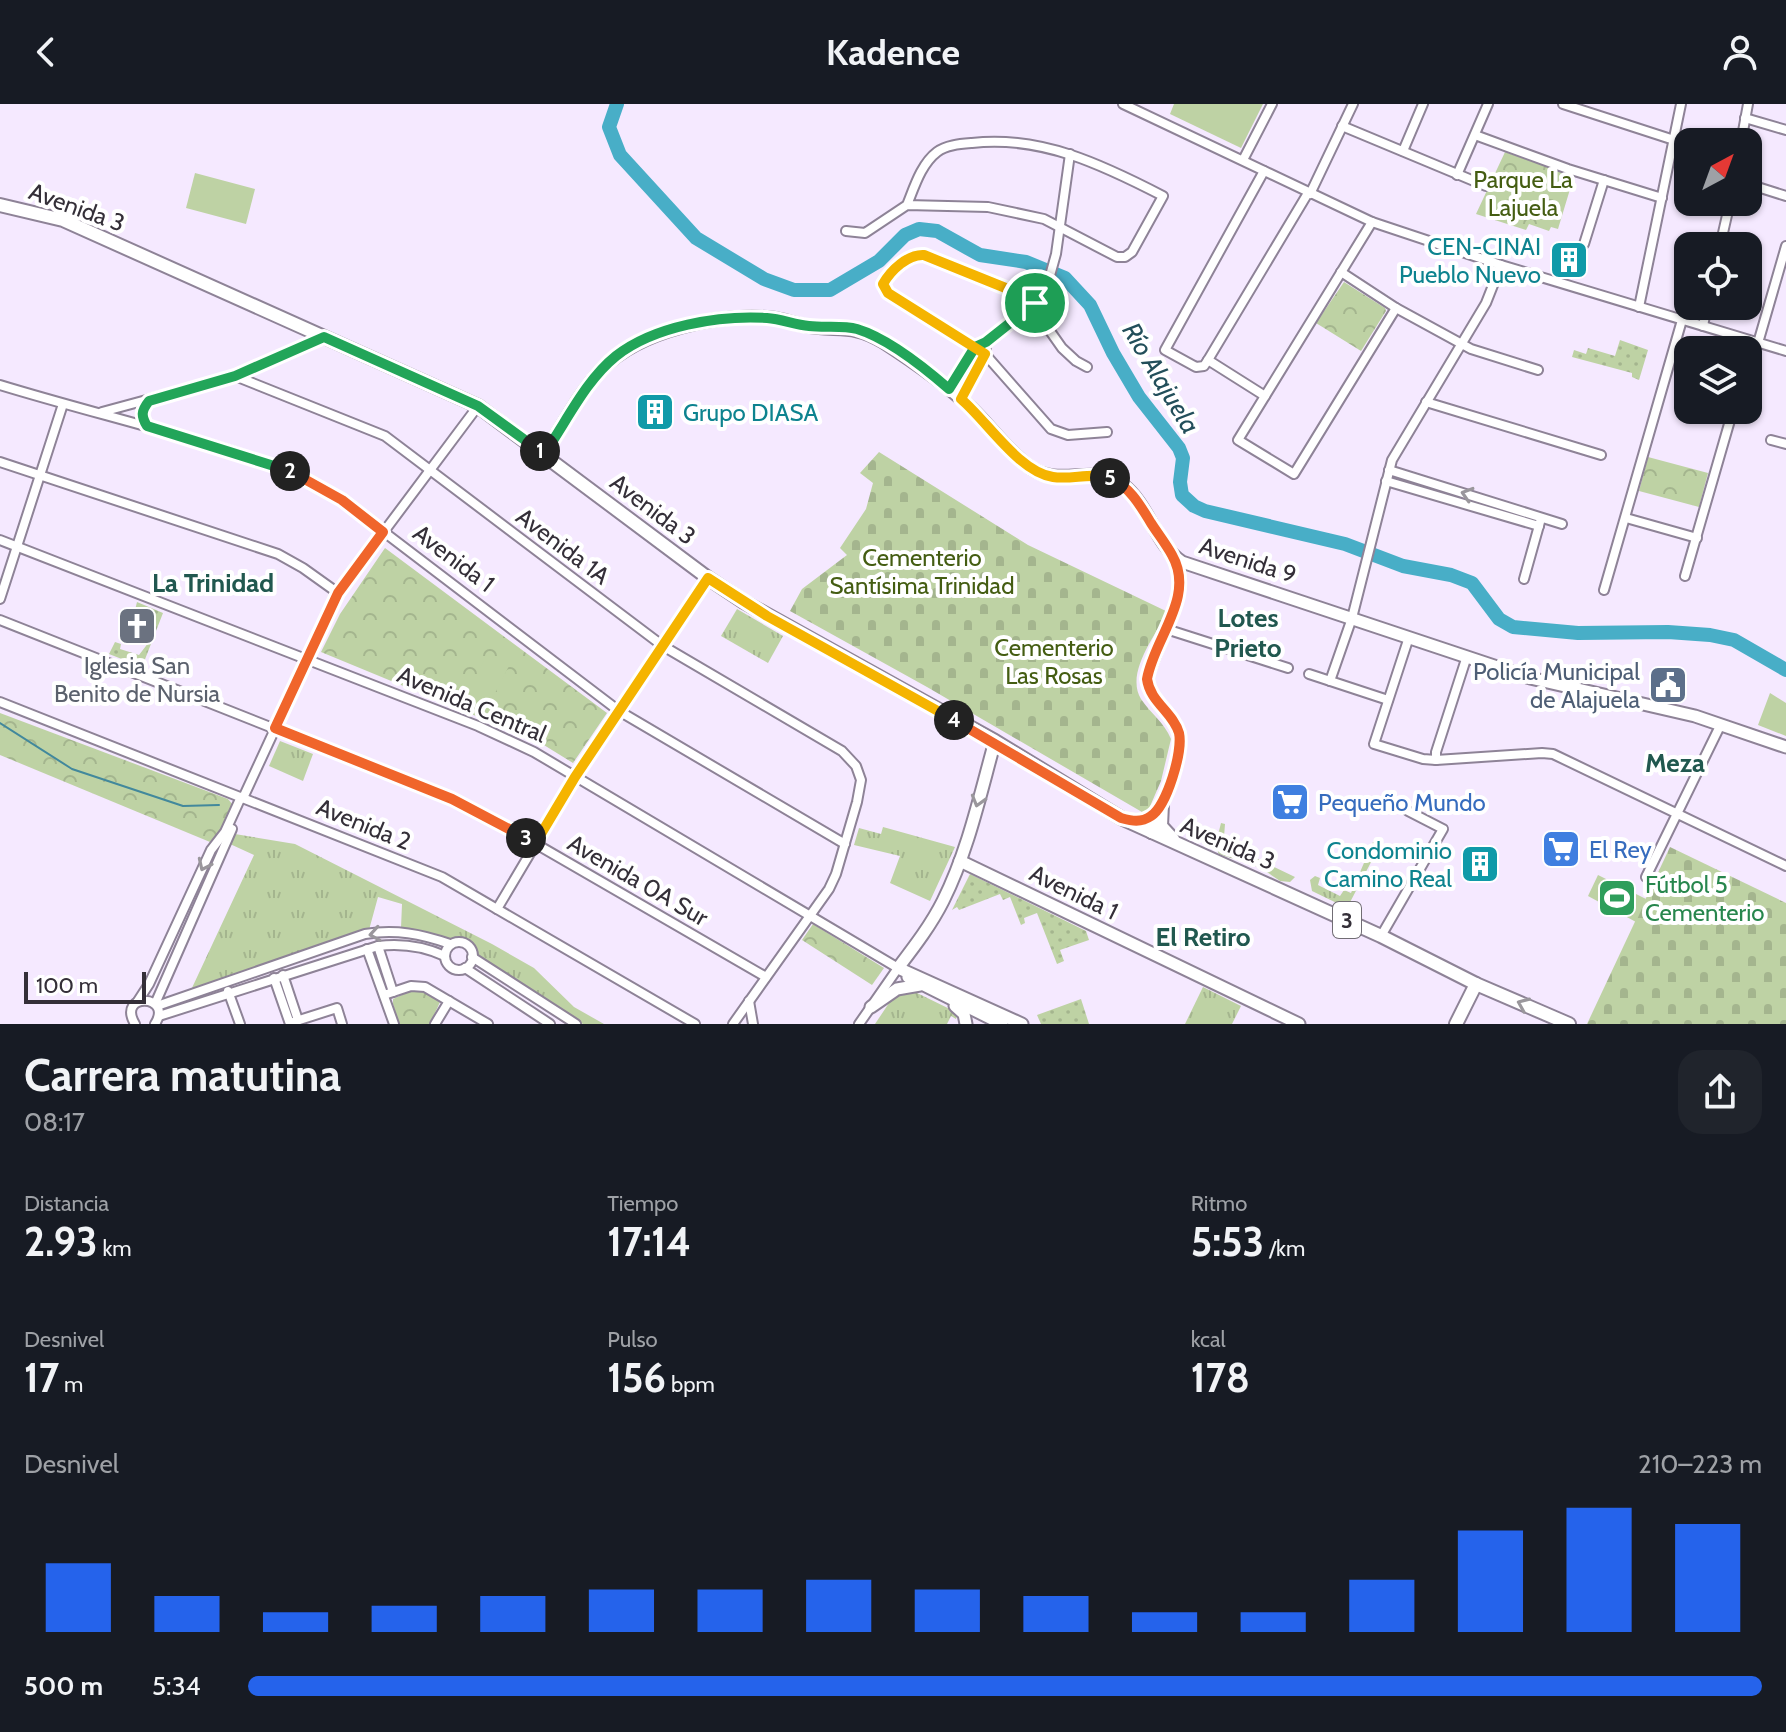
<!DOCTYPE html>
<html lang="es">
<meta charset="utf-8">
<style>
body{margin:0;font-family:Cabin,sans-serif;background:#20242c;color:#f1f3f6;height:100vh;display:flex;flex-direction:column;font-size:30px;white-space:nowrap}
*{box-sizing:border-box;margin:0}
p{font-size:26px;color:#9ea1a6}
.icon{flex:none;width:44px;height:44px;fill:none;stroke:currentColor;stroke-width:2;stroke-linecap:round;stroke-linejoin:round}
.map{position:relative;height:920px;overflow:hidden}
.panel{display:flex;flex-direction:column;background:#171b24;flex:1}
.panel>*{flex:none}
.needle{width:52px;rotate:41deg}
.fabs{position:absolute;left:1674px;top:24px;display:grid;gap:16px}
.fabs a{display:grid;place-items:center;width:88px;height:88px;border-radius:16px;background:#171b24;box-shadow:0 2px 6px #0004;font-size:40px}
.scale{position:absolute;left:24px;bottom:20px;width:122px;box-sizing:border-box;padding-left:8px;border:4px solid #342f38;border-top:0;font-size:22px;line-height:28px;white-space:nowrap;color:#342f38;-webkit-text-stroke:6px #fff;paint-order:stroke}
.pin{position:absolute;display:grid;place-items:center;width:68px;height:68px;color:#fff;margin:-34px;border:4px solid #fff;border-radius:50%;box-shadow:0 2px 8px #0007}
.km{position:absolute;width:40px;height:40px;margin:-20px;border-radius:50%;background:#222;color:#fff;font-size:22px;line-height:40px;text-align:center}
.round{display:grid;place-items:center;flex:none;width:84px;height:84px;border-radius:24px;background:#20242c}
.overview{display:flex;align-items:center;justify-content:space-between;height:136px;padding:0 24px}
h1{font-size:44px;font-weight:700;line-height:60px}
.metrics{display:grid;grid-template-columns:repeat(3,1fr);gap:12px;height:136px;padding:8px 24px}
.metrics div{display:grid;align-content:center}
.metrics b{font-size:40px;font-weight:700}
.metrics small{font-size:22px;font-weight:400}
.metrics p{font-size:22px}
.chart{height:224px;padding:16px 24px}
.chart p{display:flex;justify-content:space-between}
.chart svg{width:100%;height:144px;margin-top:8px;stroke:#2563eb;stroke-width:6}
ul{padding:0 24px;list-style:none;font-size:26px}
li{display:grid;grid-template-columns:128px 96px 1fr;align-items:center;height:60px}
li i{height:20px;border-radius:10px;background:#2563eb}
header{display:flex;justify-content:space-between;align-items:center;height:104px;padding:0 24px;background:#171b24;font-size:36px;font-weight:700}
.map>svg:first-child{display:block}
.grass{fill:url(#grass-tufts)}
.cemetery{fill:url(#cemetery-stones)}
.park{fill:url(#park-crowns)}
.garden{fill:url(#garden-dots)}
.pitch{fill:#bed2a4}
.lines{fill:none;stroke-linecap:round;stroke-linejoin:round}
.stream{stroke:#42889c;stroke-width:2}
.river{stroke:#48aec7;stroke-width:14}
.street-casing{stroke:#8e8397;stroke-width:12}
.secondary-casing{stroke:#8e8397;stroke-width:15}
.primary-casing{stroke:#8e8397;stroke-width:16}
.street{stroke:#fff;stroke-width:8}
.secondary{stroke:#fff;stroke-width:11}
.primary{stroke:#fff;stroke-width:12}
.oneway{stroke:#9a979c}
.split-1-casing{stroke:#fff;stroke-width:16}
.split-2-casing{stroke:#fff;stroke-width:16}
.split-3-casing{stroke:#fff;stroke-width:16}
.split-4-casing{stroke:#fff;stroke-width:16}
.split-5-casing{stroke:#fff;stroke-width:16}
.split-6-casing{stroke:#fff;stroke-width:16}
.split-1{stroke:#22a559;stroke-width:10}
.split-2{stroke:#22a559;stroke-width:10}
.split-3{stroke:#f0652b;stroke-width:10}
.split-4{stroke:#f5b400;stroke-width:10}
.split-5{stroke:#f0652b;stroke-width:10}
.split-6{stroke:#f5b400;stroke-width:10}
.labels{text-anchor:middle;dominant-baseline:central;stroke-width:8;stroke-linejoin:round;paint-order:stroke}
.shield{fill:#fff;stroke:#716d74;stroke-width:2}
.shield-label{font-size:22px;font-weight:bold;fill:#342f38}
.park-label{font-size:24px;fill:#445d12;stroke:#fff}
.street-label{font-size:24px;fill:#342f38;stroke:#fff}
.culture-label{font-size:24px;fill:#0d838f;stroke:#fff;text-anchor:end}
.worship-label{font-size:24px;fill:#5b616d;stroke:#fff}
.service-label{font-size:24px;fill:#4e5e75;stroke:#fff;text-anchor:end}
.shop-label{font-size:24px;fill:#366cbe;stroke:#fff;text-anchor:start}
.leisure-label{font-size:24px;fill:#27864d;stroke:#fff;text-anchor:start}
.water-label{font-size:26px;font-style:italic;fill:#224e5a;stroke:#fff}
.neighbourhood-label{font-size:26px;font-weight:bold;fill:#21584f;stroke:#fff}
</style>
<header><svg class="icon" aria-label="back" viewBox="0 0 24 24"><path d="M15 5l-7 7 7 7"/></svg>Kadence<svg class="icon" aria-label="person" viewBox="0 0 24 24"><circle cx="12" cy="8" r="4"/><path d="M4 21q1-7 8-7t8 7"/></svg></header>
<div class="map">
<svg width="1786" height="920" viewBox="0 0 1786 920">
<defs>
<pattern id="grass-tufts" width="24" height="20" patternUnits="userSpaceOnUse" patternTransform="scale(2)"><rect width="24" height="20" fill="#bed2a4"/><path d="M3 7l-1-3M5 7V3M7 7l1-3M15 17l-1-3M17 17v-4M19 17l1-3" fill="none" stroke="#a4b58e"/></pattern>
<pattern id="cemetery-stones" width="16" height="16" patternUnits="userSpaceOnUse" patternTransform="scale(2)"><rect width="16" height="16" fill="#bed2a4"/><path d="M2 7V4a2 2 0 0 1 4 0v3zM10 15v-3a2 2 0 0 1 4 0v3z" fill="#a4b58e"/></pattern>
<pattern id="park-crowns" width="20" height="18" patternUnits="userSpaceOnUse" patternTransform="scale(2)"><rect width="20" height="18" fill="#bed2a4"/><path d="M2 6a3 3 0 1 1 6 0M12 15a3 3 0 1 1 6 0" fill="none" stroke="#a4b58e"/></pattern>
<pattern id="garden-dots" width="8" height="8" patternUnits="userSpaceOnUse" patternTransform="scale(2)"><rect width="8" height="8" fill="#bed2a4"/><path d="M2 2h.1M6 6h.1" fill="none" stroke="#a4b58e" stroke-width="1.8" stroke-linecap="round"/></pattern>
</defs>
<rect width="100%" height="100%" fill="#f5e9ff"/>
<g class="grass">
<path d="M737 505 783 532 768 559 721 532Z"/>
<path d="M280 637 313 650 303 677 269 662Z"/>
<path d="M1221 719 1225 720 1224 733 1229 741 1295 773 1290 778 1280 777 1261 764 1219 750 1215 743Z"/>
<path d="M883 723 955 743 930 797 890 779 900 752 854 741 859 724 881 730Z"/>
<path d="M235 730 295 740 492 840 534 864 574 903 604 920H583L563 910 476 852 475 845 464 835 450 837 401 824 402 800 378 793 369 826 191 886 254 751 230 740Z"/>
<path d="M1373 738 1380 741 1347 804 1312 787 1310 776 1315 772 1320 774 1318 781 1340 792 1344 786 1351 789Z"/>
<path d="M1203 883 1241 902 1232 920H1185Z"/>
<path d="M913 887 958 909 956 915 951 912 947 920H875L893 893Z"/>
</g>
<g class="cemetery">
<path d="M879 348 1028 441 1168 508C1156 530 1125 569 1141 595 1151 610 1164 618 1171 635L1161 677 1148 707 1142 708 927 583 790 507 802 485 847 451 840 444 866 405 873 379 860 369Z"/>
<path d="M1670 743 1786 799V920H1587Z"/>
</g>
<g class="park">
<path d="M1505 48 1574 72 1558 125 1551 123 1549 127 1529 120 1526 126 1476 110Z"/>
<path d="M1344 178 1385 204 1386 207 1361 247 1316 219Z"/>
<path d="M1648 353 1708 369 1699 403 1639 387Z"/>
<path d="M385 444 607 609 573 659 539 638 321 548 340 510Z"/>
<path d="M0 609 228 695 233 701 224 722 210 738 0 651Z"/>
<path d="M813 820 884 864 872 881 802 836Z"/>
<path d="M417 884 440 898 430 920H399L393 900V895Z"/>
</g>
<g class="garden">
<path d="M1620 236 1648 246 1639 276 1632 273V269L1572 253 1574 246 1586 250 1588 244 1615 252Z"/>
<path d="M137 498 163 509 142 563 109 550 115 538 121 540 120 545 139 551 152 534V514L135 506Z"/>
<path d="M970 770 1086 827 1089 836 1060 846 1064 857 1057 860 1037 809 1024 814 1025 819 1021 821 1010 793 1003 796 1000 790 959 806 957 803 952 806Z"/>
<path d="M1081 895 1089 920H1041L1037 911Z"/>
</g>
<g class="pitch">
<path d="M1174 0H1263L1241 44 1170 10Z"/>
<path d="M195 69 255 85 246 120 186 104Z"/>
<path d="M488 549 510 560 492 595 470 584Z"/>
<path d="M1770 589 1786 599V632L1758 621Z"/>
<path d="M1598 771 1646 795 1636 818 1588 792Z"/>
</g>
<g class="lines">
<path class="stream" d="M0 619 72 665 183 702 219 701"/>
<path class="river" d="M617 0 609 23 620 51 696 134 764 175 794 186H830L879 157 905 131 919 125 937 127 980 151 1026 158 1065 174 1090 201 1113 249 1139 293 1179 344 1183 354 1180 378 1182 391 1194 402 1205 407 1345 440 1403 462 1451 471 1472 479 1499 515 1513 523 1578 529 1668 528 1710 531 1734 536 1786 566"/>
<g class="street-casing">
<g id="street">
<path d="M1123 0 1372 118 1501 161 1786 247"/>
<path d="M1563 0 1674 36"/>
<path d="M1745 14 1786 26"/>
<path d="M1342 22 1486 82"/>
<path d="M1475 31 1568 65 1662 94"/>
<path d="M1741 38 1748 0"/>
<path d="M1403 47 1423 0"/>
<path d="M1243 56 1272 0"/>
<path d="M1264 67 1165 246 1196 263 1204 262 1208 256 1308 89"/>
<path d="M1457 71 1488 0"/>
<path d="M1748 80 1786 92"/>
<path d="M1310 90 1353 0"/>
<path d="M1372 118 1238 336 1294 370 1396 204"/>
<path d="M846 127 865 129 907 101 988 103 1044 115 1117 153H1125L1132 148 1163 92C1103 61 1041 31 972 39 960 40 946 41 937 48 921 60 914 84 907 101"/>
<path d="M1584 140 1604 76"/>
<path d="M1720 142 1730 98"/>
<path d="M1341 168 1396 204 1471 245 1538 266"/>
<path d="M1639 203 1681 0"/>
<path d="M1703 222 1707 202"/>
<path d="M986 238 1046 186 1056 150 1070 50"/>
<path d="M1758 239 1786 142"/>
<path d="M1748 252 1751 237"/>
<path d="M1208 256 1265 292"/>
<path d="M1087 263 1076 257 1062 244 1050 227 1035 199 1018 189 924 151C908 150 891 166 883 180L888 189 985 250 1051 325 1068 331 1107 328"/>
<path d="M235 272 385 332 663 542 842 647 856 662 861 676 857 698 836 770 829 785 733 920"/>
<path d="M0 281C59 299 118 314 177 331 235 347 290 364 342 396L619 607 845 740"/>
<path d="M949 285 978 242"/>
<path d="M961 295 986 246"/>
<path d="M1426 298 1601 351"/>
<path d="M102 308 235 272 324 233"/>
<path d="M1771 336 1786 340"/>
<path d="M0 358 278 450 303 464 338 489"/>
<path d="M1389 366 1562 420"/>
<path d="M1386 377 1539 422"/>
<path d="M1626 414 1697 434"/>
<path d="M0 436 478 622 534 648 898 864 859 920"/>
<path d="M1685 472 1733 306"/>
<path d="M1524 475 1540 418"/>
<path d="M1604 486 1682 216"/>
<path d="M0 495 63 300"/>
<path d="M0 516 452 695 498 718 766 873"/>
<path d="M1166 525 1288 564"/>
<path d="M1409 533 1374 640 1423 655 1436 656 1542 649 1553 650 1786 762"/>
<path d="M1309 570 1388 596"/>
<path d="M1330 577 1352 514 1392 356 1486 199 1501 161"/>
<path d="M0 598 442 773 695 920"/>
<path d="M1436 656V648L1467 552"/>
<path d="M243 694 338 489 478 302"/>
<path d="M1151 730C1161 703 1189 649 1176 622 1167 605 1150 595 1147 575L1179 492V475L1173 452"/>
<path d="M1646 773 1721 620"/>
<path d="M497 805 582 662 708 474"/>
<path d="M1381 832 1443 725 1408 707"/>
<circle cx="459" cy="852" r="14"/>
<path d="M378 842 393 888"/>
<path d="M367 845 394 920"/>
<path d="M472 853 576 920"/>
<path d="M465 864 550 920"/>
<path d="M283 871 298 916"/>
<path d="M274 874 290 920"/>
<path d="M228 887 240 920"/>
<path d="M384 891 411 882 425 883 488 920"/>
<path d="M138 897 149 880 211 746 225 728 241 693"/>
<path d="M749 897 753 920"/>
<path d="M155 900 232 725"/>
<path d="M157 902 365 830C396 825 421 830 450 840"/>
<path d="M159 912 378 842C402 839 423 842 445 852"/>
<path d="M290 919 337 904 342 920"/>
<path d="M135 920C116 888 174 890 155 920"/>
<path d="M435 920 449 897"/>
</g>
</g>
<g class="secondary-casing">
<g id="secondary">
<path d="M544 350C563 322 579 289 602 265 640 226 719 209 772 214 782 215 792 219 802 221 835 229 851 218 883 238 914 258 945 279 971 304 991 323 1008 348 1031 364 1060 384 1095 359 1123 381 1149 401 1155 440 1182 458L1530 574 1695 612 1786 643"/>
<path d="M960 757 1299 920"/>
<path d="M898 864C914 843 931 821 943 797 968 747 980 691 995 637"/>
<path d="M898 864 1022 920"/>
<path d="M908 873 1002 920"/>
<path d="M955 902 964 910 966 920"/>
<path d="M871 903 897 885 920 881"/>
</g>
</g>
<g class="primary-casing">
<g id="primary">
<path d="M0 101 63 116 478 302 708 474 744 498 995 637 1121 714 1381 832 1476 880 1569 920"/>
<path d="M1162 700 1161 722 1173 735"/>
<path d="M1456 920 1476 880"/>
</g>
</g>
<use href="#street" class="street"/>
<use href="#secondary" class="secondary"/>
<use href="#primary" class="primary"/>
</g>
<defs><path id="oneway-chevron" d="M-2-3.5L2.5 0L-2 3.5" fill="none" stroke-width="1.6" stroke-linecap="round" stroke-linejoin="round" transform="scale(2)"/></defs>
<g class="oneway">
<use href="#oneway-chevron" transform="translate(1467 390) rotate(-163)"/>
<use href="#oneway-chevron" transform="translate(978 697) rotate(106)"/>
<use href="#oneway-chevron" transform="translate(204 761) rotate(115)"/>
<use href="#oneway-chevron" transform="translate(375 830) rotate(171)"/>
<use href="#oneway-chevron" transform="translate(1523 900) rotate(-157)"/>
</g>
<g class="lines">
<g class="split-1-casing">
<path id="split-1" d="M540 347 544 350C567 317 585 277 616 252 654 222 719 211 767 214 782 215 795 221 809 222 825 224 842 221 857 225 887 234 926 265 949 285L975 243 986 238 1035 199"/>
</g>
<g class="split-2-casing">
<path id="split-2" d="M290 367 147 322C141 312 141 307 149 297L235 272 324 233 478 302 540 347"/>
</g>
<g class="split-3-casing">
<path id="split-3" d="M290 367 342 396 383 428 338 489 275 624 452 695 526 734"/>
</g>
<g class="split-4-casing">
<path id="split-4" d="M526 734 535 740 575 673 708 474 767 512 954 616"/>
</g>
<g class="split-5-casing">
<path id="split-5" d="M954 616 1121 714C1132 717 1141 719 1151 712 1167 702 1183 647 1179 629 1173 608 1150 598 1147 575 1154 534 1196 493 1172 451 1166 440 1158 430 1151 419 1140 401 1130 383 1110 374"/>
</g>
<g class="split-6-casing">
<path id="split-6" d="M1035 199 1018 189 924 151C908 150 891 166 883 180L888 189 985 250 961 295C987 317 1019 368 1053 373 1072 376 1091 368 1110 374"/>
</g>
<use href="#split-1" class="split-1"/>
<use href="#split-2" class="split-2"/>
<use href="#split-3" class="split-3"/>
<use href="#split-4" class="split-4"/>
<use href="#split-5" class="split-5"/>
<use href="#split-6" class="split-6"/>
</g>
<defs>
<g id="building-square" transform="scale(2)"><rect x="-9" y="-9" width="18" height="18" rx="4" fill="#0f9aa8" stroke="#fff"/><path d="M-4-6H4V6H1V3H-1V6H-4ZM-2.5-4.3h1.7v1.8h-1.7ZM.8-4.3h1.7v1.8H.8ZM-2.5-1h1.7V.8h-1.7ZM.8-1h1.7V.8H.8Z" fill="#fff"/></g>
<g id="church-square" transform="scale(2)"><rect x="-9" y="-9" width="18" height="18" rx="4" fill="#6b7280" stroke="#fff"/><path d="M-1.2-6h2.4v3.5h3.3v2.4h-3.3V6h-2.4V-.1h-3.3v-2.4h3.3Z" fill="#fff"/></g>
<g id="civic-square" transform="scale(2)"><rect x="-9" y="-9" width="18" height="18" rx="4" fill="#5c6f8a" stroke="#fff"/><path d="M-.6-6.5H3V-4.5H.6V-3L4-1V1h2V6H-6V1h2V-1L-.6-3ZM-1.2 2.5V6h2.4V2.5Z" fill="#fff"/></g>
<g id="supermarket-square" transform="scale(2)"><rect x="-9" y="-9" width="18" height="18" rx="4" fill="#3f7fe0" stroke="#fff"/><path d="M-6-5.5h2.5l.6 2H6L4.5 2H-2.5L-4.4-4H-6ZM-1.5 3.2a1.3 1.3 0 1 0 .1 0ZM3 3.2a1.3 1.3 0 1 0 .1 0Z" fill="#fff"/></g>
<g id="stadium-square" transform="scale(2)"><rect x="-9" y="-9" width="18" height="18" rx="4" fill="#2e9e5b" stroke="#fff"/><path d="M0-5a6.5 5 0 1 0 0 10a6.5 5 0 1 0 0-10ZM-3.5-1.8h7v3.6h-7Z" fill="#fff"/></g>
</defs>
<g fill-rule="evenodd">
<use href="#building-square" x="1569" y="156"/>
<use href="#building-square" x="655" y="308"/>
<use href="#church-square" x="137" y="522"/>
<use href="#civic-square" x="1668" y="581"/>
<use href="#supermarket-square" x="1290" y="698"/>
<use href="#supermarket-square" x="1561" y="745"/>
<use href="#building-square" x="1480" y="760"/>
<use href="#stadium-square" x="1617" y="794"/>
</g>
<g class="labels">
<rect class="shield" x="1333" y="798" width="28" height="36" rx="6"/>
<g class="shield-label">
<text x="1347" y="816">3</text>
</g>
<g class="park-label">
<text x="1523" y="75">Parque La<tspan x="1523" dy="28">Lajuela</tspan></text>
<text x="922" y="453">Cementerio<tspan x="922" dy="28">Santísima Trinidad</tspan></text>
<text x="1054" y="543">Cementerio<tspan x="1054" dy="28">Las Rosas</tspan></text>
</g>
<g class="street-label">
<text transform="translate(77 103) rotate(20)">Avenida 3</text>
<text transform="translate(653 405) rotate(37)">Avenida 3</text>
<text transform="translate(563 442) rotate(37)">Avenida 1A</text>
<text transform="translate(454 454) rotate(37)">Avenida 1</text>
<text transform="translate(1248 456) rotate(18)">Avenida 9</text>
<text transform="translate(472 600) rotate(23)">Avenida Central</text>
<text transform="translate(364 720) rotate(22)">Avenida 2</text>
<text transform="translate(1228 739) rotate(23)">Avenida 3</text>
<text transform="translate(638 776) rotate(30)">Avenida 0A Sur</text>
<text transform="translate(1074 788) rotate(26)">Avenida 1</text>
</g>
<g class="culture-label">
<text x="1541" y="142">CEN-CINAI<tspan x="1541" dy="28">Pueblo Nuevo</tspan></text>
<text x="683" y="308" text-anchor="start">Grupo DIASA</text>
<text x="1452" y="746">Condominio<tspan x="1452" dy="28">Camino Real</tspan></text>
</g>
<g class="worship-label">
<text x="137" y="561">Iglesia San<tspan x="137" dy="28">Benito de Nursia</tspan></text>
</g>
<g class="service-label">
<text x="1640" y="567">Policía Municipal<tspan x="1640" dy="28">de Alajuela</tspan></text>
</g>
<g class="shop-label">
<text x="1318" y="698">Pequeño Mundo</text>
<text x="1589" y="745">El Rey</text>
</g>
<g class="leisure-label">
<text x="1645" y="780">Fútbol 5<tspan x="1645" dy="28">Cementerio</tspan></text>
</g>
<g class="water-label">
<text transform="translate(1161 274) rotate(59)">Río Alajuela</text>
</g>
<g class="neighbourhood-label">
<text x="213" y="479">La Trinidad</text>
<text x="1248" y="514">Lotes<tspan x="1248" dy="30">Prieto</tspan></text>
<text x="1675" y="659">Meza</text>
<text x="1203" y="833">El Retiro</text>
</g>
</g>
</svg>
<div class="fabs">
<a><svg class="needle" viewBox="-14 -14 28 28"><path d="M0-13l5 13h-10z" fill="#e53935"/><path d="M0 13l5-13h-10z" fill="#9ea1a6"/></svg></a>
<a><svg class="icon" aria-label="locate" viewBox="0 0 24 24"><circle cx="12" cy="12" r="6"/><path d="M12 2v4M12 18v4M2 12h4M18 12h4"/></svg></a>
<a><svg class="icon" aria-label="layers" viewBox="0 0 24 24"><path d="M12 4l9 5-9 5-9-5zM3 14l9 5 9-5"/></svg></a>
</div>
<div class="scale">100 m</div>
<div class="pin" style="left:1035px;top:199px;background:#1e9e55"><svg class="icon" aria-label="arrive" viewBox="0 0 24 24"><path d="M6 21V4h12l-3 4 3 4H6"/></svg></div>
<b class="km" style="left:540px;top:347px">1</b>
<b class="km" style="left:290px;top:367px">2</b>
<b class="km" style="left:526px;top:734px">3</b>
<b class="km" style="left:954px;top:616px">4</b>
<b class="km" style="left:1110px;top:374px">5</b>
</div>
<section class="panel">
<div class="overview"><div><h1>Carrera matutina</h1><p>08:17</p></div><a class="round"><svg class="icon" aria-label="share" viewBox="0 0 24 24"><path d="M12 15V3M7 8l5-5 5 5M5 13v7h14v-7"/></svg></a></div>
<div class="metrics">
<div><p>Distancia</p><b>2.93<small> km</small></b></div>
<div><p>Tiempo</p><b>17:14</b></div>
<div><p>Ritmo</p><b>5:53<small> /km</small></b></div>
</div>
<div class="metrics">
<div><p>Desnivel</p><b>17<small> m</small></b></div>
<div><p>Pulso</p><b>156<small> bpm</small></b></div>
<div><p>kcal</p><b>178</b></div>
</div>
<div class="chart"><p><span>Desnivel</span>210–223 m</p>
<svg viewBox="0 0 160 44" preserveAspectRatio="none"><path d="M5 44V23M15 44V33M25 44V38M35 44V36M45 44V33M55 44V31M65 44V31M75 44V28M85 44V31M95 44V33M105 44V38M115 44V38M125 44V28M135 44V13M145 44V6M155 44V11"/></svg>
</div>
<ul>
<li><b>500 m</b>5:34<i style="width:100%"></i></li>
</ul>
</section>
